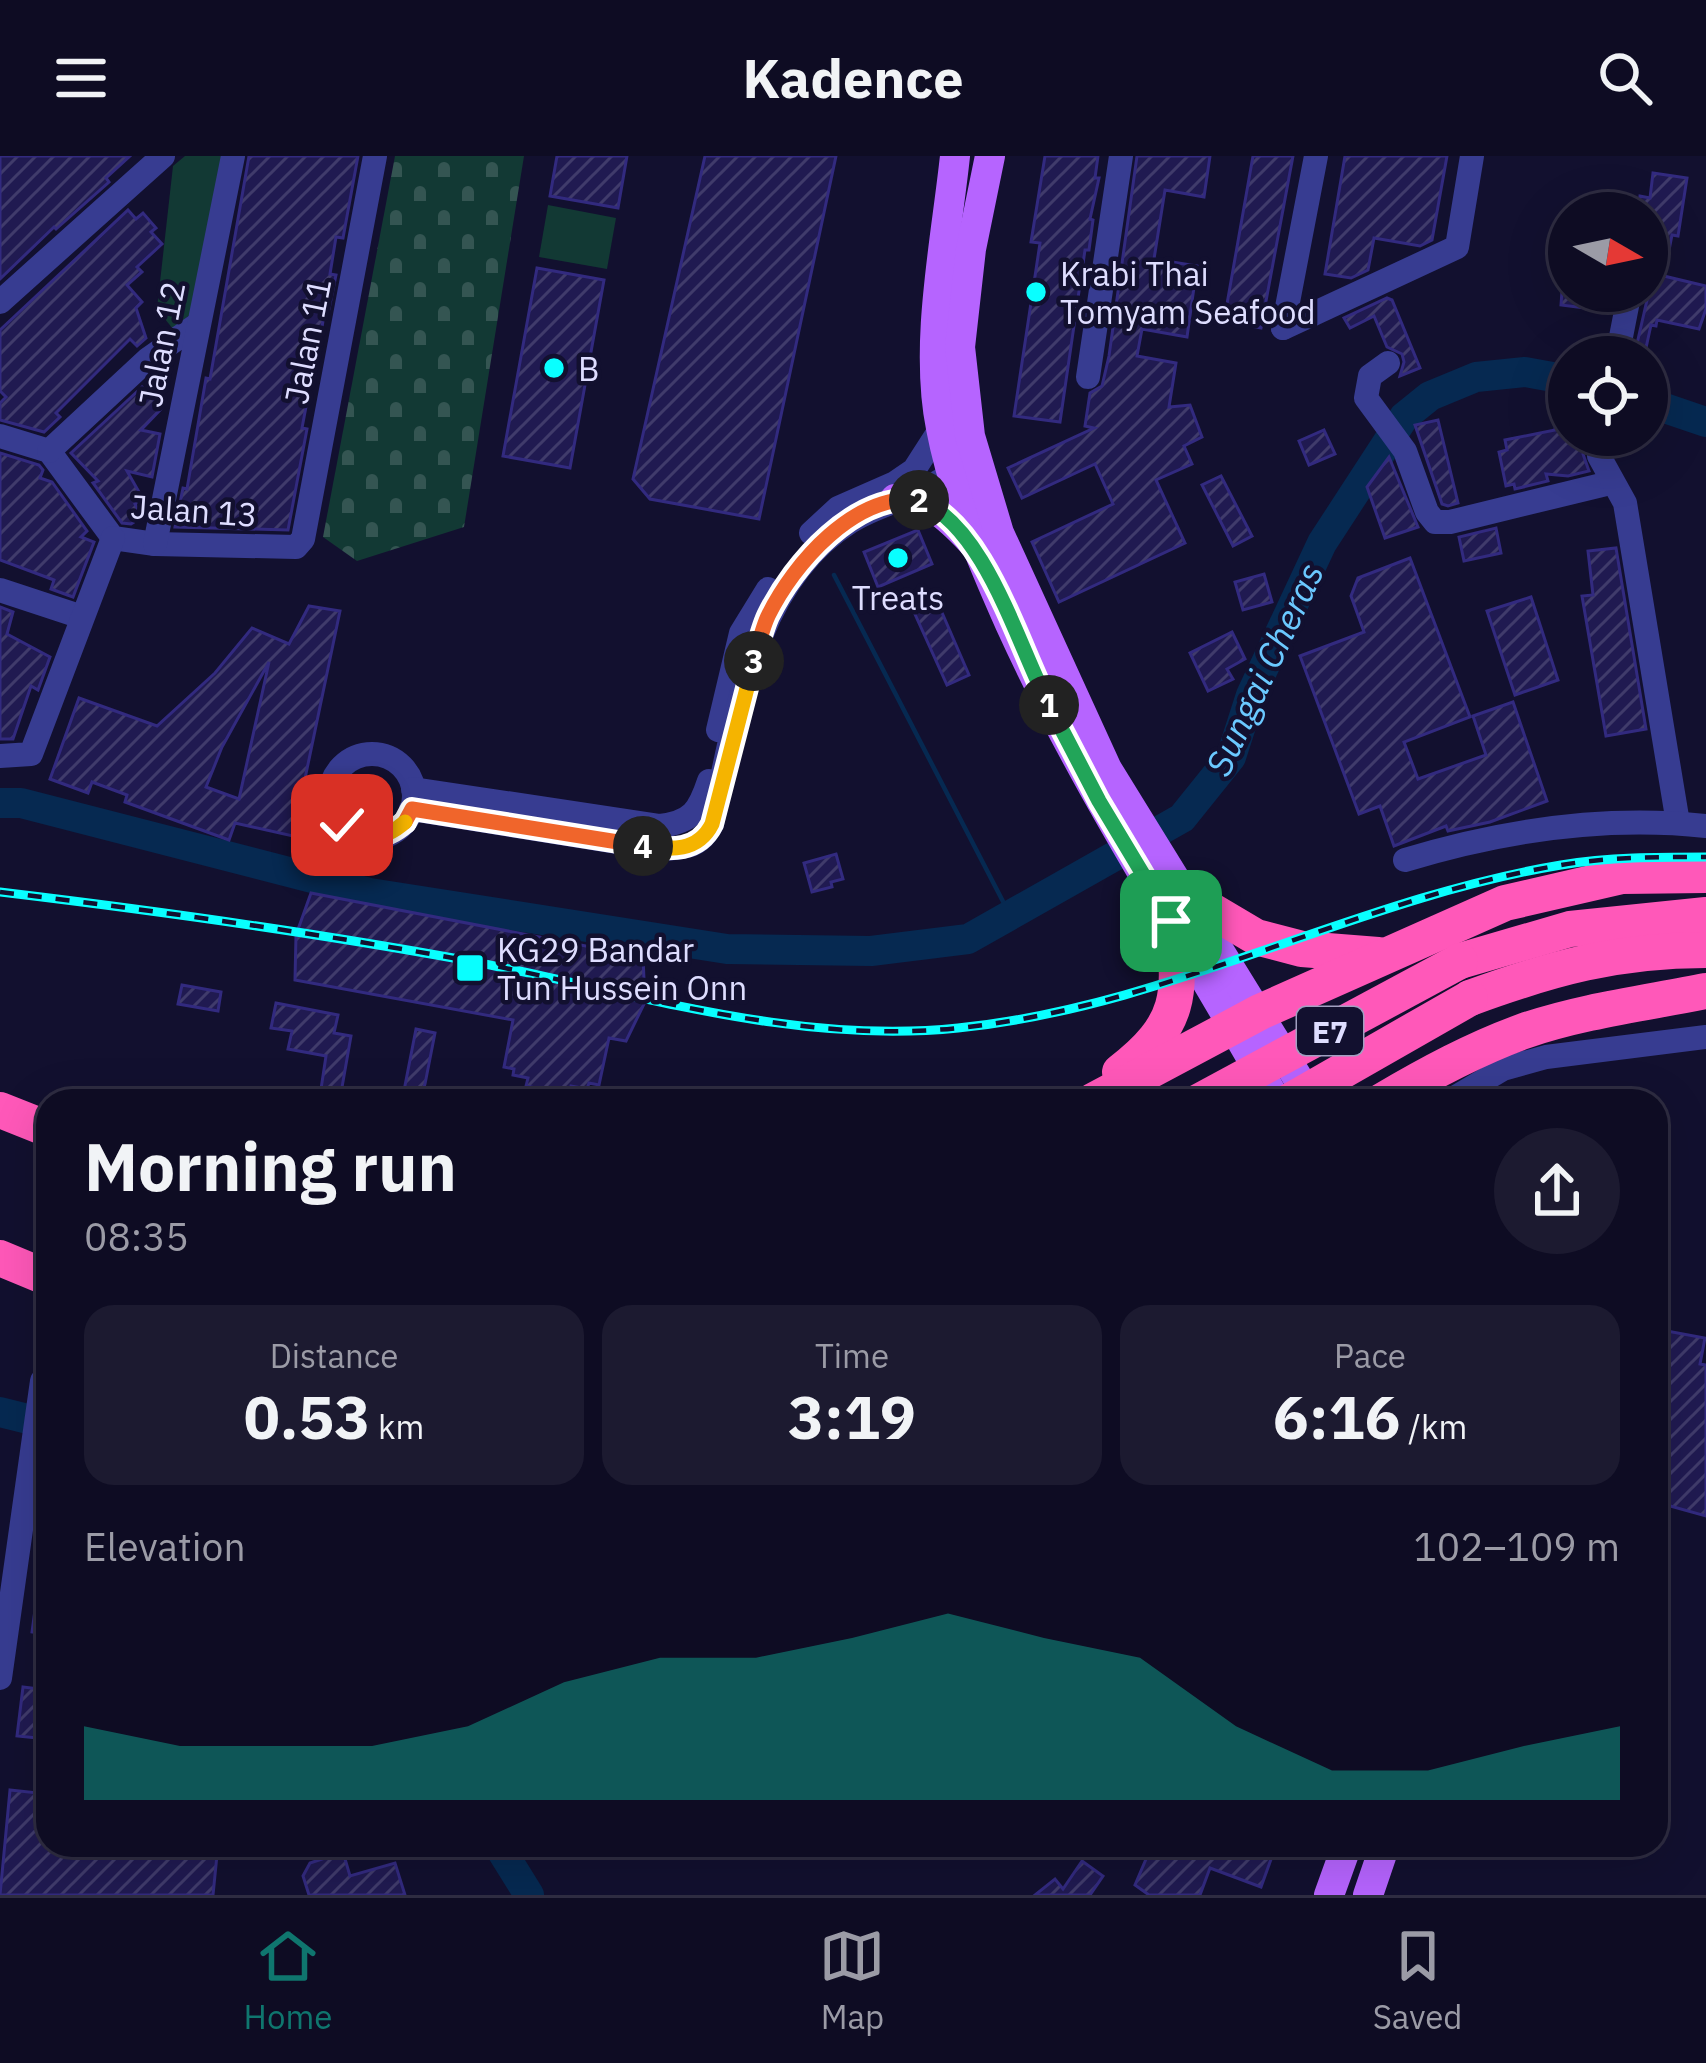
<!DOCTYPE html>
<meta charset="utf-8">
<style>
body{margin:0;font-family:"IBM Plex Sans",sans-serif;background:#1c1a30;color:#f1f3f6;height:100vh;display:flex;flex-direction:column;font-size:45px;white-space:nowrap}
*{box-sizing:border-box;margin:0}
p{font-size:39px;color:#9b9ba6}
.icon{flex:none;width:66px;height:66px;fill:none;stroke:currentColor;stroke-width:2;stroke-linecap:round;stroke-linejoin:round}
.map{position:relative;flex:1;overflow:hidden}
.sheet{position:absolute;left:36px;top:933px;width:1632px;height:768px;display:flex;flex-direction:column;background:#0e0c23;border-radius:36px;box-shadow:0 12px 48px #0002,0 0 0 3px #2e2c41}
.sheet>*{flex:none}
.needle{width:78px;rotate:99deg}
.fabs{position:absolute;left:1548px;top:36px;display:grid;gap:24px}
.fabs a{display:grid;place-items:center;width:120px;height:120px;border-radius:50%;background:#0e0c23;box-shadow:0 12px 48px #0002,0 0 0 3px #2e2c41;font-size:60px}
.pin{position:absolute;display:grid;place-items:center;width:102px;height:102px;color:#fff;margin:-51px;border-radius:24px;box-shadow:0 6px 18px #0006}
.km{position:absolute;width:60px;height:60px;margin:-30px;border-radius:50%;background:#222;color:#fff;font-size:33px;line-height:60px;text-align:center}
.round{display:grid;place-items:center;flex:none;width:126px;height:126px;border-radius:63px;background:#1c1a30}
.headline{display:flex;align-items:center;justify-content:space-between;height:204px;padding:0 48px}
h1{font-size:66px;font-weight:700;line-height:90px}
.figures{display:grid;grid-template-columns:repeat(3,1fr);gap:18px;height:204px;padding:12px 48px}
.figures div{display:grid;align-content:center;border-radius:30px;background:#1c1a30;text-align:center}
.figures b{font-size:60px;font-weight:700}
.figures small{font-size:33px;font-weight:400}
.figures p{font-size:33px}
.chart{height:336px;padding:24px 48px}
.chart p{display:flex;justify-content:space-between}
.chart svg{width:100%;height:216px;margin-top:12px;fill:#0f766e;opacity:.7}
header{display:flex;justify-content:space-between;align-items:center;height:156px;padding:0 48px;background:#0e0c23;font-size:54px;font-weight:700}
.tab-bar{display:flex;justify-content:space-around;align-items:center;height:168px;border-top:3px solid #2e2c41;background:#0e0c23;font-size:33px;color:#9b9ba6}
.tab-bar a{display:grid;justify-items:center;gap:6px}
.tab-bar .current{color:#0f766e}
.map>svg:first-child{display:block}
.green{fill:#123934}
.cemetery{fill:url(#cemetery-stones)}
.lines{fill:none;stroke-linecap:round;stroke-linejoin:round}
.stream{stroke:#062951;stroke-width:4.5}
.river{stroke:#062951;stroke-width:30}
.building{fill:url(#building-hatch);stroke:#322a7f;stroke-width:3;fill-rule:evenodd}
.minor{stroke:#373c91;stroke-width:24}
.major{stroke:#b664ff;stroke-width:30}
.highway{stroke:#ff58b9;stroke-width:36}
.rail-casing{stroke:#09ffff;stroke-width:9}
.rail{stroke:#12102f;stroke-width:4.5;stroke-dasharray:14;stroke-linecap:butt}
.highway-bridge{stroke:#ff58b9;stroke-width:36}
.split-1-casing{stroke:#fff;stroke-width:24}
.split-2-casing{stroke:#fff;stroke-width:24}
.split-3-casing{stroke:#fff;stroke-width:24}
.split-4-casing{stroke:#fff;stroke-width:24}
.split-5-casing{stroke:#fff;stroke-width:24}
.split-6-casing{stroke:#fff;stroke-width:24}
.split-1{stroke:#22a559;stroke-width:15}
.split-2{stroke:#22a559;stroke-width:15}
.split-3{stroke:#f0652b;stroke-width:15}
.split-4{stroke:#f5b400;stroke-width:15}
.split-5{stroke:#f0652b;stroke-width:15}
.split-6{stroke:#f5b400;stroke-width:15}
.poi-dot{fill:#09ffff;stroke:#12102f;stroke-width:4.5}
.labels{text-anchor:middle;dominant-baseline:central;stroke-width:9;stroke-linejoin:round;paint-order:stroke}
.shield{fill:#12102f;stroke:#a1a0c1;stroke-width:3}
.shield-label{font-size:30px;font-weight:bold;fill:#deddff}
.poi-label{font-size:33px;fill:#deddff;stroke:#12102f;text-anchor:start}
.street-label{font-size:33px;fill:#deddff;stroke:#12102f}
.water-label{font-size:36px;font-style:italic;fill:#6bc9ff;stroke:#12102f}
</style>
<header><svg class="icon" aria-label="menu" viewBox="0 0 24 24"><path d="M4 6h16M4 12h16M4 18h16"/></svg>Kadence<svg class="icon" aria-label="search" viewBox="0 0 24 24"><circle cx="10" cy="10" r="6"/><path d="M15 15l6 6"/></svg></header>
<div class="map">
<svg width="1706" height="1739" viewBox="0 0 1706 1739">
<defs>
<pattern id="cemetery-stones" width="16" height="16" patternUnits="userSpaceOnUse" patternTransform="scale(3)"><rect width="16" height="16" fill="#123934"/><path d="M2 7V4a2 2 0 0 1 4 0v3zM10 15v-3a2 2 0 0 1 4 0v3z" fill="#345552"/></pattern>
<pattern id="building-hatch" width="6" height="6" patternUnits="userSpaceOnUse" patternTransform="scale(3)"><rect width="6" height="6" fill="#201a51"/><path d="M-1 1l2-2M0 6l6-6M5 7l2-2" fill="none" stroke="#403b6b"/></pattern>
</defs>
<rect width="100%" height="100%" fill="#12102f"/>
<g class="green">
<path d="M185 0H225L199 151 173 173 157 153 173 10Z"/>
<path d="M548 49 616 62 607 113 539 101Z"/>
</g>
<path class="cemetery" d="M395 0H524L464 371 357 405 323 381Z"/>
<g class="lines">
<path class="stream" d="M834 419 1010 759"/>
<g class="river">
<path d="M1647 246 1706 266"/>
<path d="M0 647H21L370 737 727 793 871 795 968 783 1182 662 1231 601 1251 539 1322 387 1404 261 1430 240 1476 221 1525 216 1569 224"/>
<path d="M0 1256 48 1268"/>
<path d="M498 1689 529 1739"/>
</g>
</g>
<g class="building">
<path d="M0 0H130L106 22 109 26 56 73 54 71 0 123Z"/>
<path d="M249 0H358L343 82 336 81 330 118 336 119 329 153H325L320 183 313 182 304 234 309 235 302 272 307 273 288 374 175 371 183 332 187 333 206 222 210 223Z"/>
<path d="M557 0H627L618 52 550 40Z"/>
<path d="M705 0H836L759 363 650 343 633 323Z"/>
<path d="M1045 0H1098L1095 22H1099L1090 63 1093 64 1089 94H1085L1060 266 1014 260 1040 87 1031 86Z"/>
<path d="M1137 0H1210L1204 41 1165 34 1154 103 1197 110 1187 181 1142 173 1137 200 1176 207 1169 251 1190 249 1202 281 1184 290 1192 308 1156 324 1185 387 1059 446 1032 386 1113 348 1095 308 1022 342 1008 312 1094 272 1085 270 1090 237 1102 230 1109 200Z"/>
<path d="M1253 0H1293L1261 172 1224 165Z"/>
<path d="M1345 0H1447L1432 84 1420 90 1374 82 1368 114 1351 122 1325 118Z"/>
<path d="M1653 17 1687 22 1678 80 1672 79 1664 120 1706 130V153L1699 173 1657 164 1656 170 1651 169 1644 201H1634L1647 144 1650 76 1647 57H1638L1640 40 1650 42Z"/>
<path d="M128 54 136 63 143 57 156 72 151 76 162 88 137 111 142 116 127 129 142 146 136 152 146 182 137 190 130 183 56 257 60 261 44 276 0 264V247L6 241 0 235V174Z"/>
<path d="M537 112 604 124 570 312 503 300Z"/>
<path d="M1562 135H1613L1609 155 1561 149Z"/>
<path d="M1387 142 1392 144 1420 212 1400 220 1404 206 1402 198 1387 191 1374 160 1350 172 1344 162Z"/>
<path d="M142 231 162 252 141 274 160 278 152 321 127 315 143 343 135 348 142 361 131 368 122 367 93 327 98 325 71 297Z"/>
<path d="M1557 254 1569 255V279H1586L1583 298 1589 315 1568 320 1546 318 1548 325 1515 333 1514 328 1506 330 1499 296 1507 294 1505 284 1555 274Z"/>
<path d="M1438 264 1458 347 1448 350 1442 348 1415 269Z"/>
<path d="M1324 274 1335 298 1309 309 1299 285Z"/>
<path d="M0 297 39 309 43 314 40 322 52 326 87 375 81 381 94 386 73 441 51 433 54 424 0 404Z"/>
<path d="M1389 301 1418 371 1385 382 1367 331Z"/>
<path d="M1221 320 1252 380 1233 390 1202 329Z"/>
<path d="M1496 372 1501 397 1464 405 1459 381Z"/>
<path d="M918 374 932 408 878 431 864 396Z"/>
<path d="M1616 392 1646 573 1606 580 1582 440 1593 439 1588 395Z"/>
<path d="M1410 402 1470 561 1404 586 1418 623 1486 599 1473 560 1513 546 1547 645 1490 666 1448 675 1446 670 1394 690 1380 650 1359 658 1300 500 1364 476 1351 440 1358 422Z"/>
<path d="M1264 418 1272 446 1243 454 1235 426Z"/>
<path d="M1531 441 1558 524 1515 539 1487 455Z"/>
<path d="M937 445 969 519 947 529 914 456Z"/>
<path d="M309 450 340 455 293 680 235 667 229 684 125 646 127 639 92 626 88 637 50 623 79 542 157 570 215 517 252 472 289 488ZM269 506 239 643 206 631 222 591Z"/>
<path d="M0 451 13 456 7 478 50 501 38 534 31 530 13 583H0Z"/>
<path d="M1232 476 1245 503 1227 513 1233 523 1208 535 1190 497Z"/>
<path d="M836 698 843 723 831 726 832 731 812 736 804 707Z"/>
<path d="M311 737 643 801 645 846 626 885 609 882 599 929 589 927 587 933 571 930 569 939 526 930 528 922 513 919 514 913 504 911 513 864 295 824 296 779Z"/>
<path d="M182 829 221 836 218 855 178 848Z"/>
<path d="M276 847 338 859 334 877 351 880 341 937 321 933 326 900 288 893 292 875 271 872Z"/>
<path d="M416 873 435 877 425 928 420 945H402Z"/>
<path d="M1656 1173 1705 1182 1700 1208 1706 1209V1360L1656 1346V1265L1669 1207 1656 1204Z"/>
<path d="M40 1417 48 1418V1478L32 1476Z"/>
<path d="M23 1531 48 1534V1583L17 1580Z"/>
<path d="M10 1634 48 1638V1689H218L213 1739H0Z"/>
<path d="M1152 1689H1259L1274 1695 1261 1731 1210 1712 1200 1739H1149L1135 1729Z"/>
<path d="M343 1696 350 1720 395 1707 405 1739H309L303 1720 310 1707Z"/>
<path d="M1082 1705 1103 1720 1090 1739H1035L1055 1723 1063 1733Z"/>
</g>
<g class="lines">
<g class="minor">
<path d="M0 146 163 0"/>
<path d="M1283 172 1457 91 1472 0"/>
<path d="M1283 172 1316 0"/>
<path d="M1617 201 1630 135"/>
<path d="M1388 207 1370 220 1366 242 1405 295 1427 356 1435 366H1450L1610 327"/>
<path d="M1088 221 1121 0"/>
<path d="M1603 279 1599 300 1625 347 1678 667"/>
<path d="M0 280 49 295 113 382 155 388 296 391 303 383 375 0"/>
<path d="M49 295 148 203 198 168"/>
<path d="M811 377 838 352 895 327 914 314 941 272"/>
<path d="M155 388 233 0"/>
<path d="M0 434 82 461"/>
<path d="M718 574 741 477 768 433"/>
<circle cx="372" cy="640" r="42"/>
<path d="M0 600 31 598 113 382"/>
<path d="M413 633 660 670C692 666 699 655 709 625"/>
<path d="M411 653 660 693C684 692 700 692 712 668 736 563 751 429 850 366 883 344 938 338 962 305"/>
<path d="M1405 704C1504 674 1603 659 1706 670"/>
<path d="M1449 945 1503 913 1546 901 1706 881"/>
<path d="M0 1522 42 1225 48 1222"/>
</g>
<g class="major">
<path d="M955 0C946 85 924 188 941 272 954 340 982 405 1010 468 1086 635 1187 786 1276 945"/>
<path d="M990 0 971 93 960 191 970 280 999 377 1107 613 1312 945"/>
<path d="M895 343C932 343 949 362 973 387"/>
<path d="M1329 1739 1347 1689"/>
<path d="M1368 1739 1385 1689"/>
</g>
<g class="highway">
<path d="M1180 736 1256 781 1302 793 1378 799"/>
<path d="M1460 805 1570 773 1706 759"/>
<path d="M1470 842C1552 812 1617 794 1706 794"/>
<path d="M1120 916C1181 869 1183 838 1171 765"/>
<path d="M1093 945 1260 856 1505 747 1622 720 1706 719"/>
<path d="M1382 945C1428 918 1474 893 1524 875 1582 855 1646 847 1706 835"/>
<path d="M0 954 48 973"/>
<path d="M0 1102 48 1122"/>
</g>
<g class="rail-casing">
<path id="rail" d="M0 736C159 755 318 777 475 806 635 837 795 889 958 872 1168 851 1355 743 1561 709 1609 701 1658 701 1706 701"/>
</g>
<use href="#rail" class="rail"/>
<g class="highway-bridge">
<path d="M1200 945 1460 805"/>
<path d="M1290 945 1470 842"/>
</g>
</g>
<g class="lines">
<g class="split-1-casing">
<path id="split-1" d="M1049 549 1099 645 1171 765"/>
</g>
<g class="split-2-casing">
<path id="split-2" d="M919 344C985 370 1017 487 1049 549"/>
</g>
<g class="split-3-casing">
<path id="split-3" d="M754 505C758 490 762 473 768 460 794 407 855 337 919 344"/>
</g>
<g class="split-4-casing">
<path id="split-4" d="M643 690C671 694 698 696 712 668L754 505"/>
</g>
<g class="split-5-casing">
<path id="split-5" d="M405 666 412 653 643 690"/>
</g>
<g class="split-6-casing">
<path id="split-6" d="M342 669C364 685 385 684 405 666"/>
</g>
<use href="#split-1" class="split-1"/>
<use href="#split-2" class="split-2"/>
<use href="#split-3" class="split-3"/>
<use href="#split-4" class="split-4"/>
<use href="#split-5" class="split-5"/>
<use href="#split-6" class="split-6"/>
</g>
<g class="poi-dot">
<circle cx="1036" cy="136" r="12"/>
<circle cx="554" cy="212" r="12"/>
<circle cx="898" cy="402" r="12"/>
<rect x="455" y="797" width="30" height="30" rx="6"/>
</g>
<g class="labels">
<rect class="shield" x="1297" y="851" width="66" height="48" rx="9"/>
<g class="shield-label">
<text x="1330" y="875">E7</text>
</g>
<g class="poi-label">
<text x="1060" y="117">Krabi Thai<tspan x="1060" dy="38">Tomyam Seafood</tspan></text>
<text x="578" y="212">B</text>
<text x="898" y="441" text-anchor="middle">Treats</text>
<text x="497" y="793">KG29 Bandar<tspan x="497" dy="38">Tun Hussein Onn</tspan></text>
</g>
<g class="street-label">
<text transform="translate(307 185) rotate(-79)">Jalan 11</text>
<text transform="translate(161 188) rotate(-79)">Jalan 12</text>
<text transform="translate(194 354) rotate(4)">Jalan 13</text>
</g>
<g class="water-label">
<text transform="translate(1264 513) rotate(-65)">Sungai Cheras</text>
</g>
</g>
</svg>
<div class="fabs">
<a><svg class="needle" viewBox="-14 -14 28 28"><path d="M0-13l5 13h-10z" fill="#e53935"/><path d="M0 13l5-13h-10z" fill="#9b9ba6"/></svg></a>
<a><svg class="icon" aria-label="locate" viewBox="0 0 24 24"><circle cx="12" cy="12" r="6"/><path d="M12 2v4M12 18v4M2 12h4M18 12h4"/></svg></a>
</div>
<div class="pin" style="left:1171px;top:765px;background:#1e9e55"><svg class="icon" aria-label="arrive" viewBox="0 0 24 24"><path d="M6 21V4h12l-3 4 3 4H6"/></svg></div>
<div class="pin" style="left:342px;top:669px;background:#d93025"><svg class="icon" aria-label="check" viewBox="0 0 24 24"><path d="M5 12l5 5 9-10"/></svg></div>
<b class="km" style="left:1049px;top:549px">1</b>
<b class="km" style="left:919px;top:344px">2</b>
<b class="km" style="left:754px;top:505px">3</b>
<b class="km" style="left:643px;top:690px">4</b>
<section class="sheet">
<div class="headline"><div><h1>Morning run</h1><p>08:35</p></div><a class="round"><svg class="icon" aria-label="share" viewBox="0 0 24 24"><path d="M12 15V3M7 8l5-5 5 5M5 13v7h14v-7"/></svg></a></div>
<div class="figures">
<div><p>Distance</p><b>0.53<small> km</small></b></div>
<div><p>Time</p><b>3:19</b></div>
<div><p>Pace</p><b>6:16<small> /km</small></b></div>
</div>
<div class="chart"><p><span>Elevation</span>102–109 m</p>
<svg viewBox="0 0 160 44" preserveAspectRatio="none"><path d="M0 44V29L10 33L20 33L30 33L40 29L50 20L60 15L70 15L80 11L90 6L100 11L110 15L120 29L130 38L140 38L150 33L160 29V44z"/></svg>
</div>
</section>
</div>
<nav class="tab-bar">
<a class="current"><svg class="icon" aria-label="home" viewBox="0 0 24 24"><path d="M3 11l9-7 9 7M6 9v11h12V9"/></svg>Home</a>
<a><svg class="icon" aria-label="map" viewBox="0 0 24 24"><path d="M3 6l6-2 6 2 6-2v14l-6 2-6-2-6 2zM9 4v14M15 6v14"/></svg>Map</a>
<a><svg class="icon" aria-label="saved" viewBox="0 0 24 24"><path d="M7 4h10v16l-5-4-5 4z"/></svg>Saved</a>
</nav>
